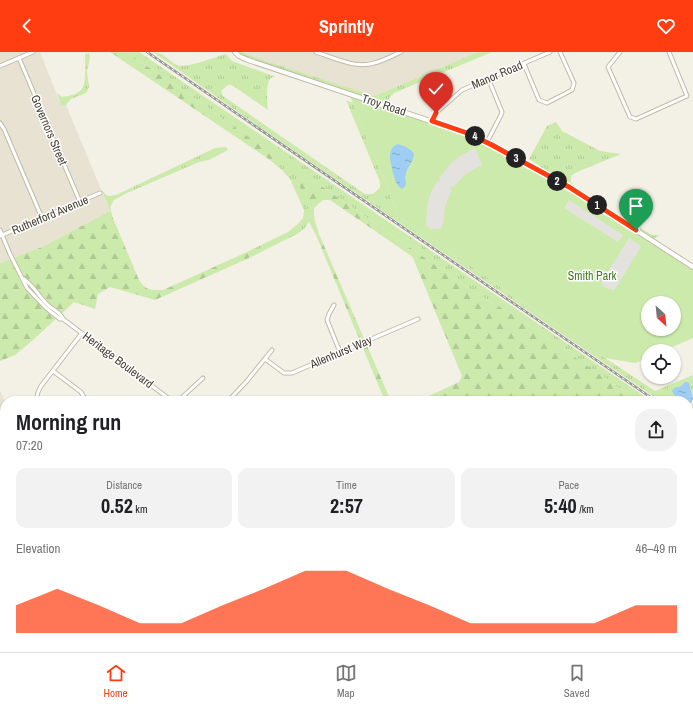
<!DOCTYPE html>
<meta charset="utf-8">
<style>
body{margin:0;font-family:"Archivo Narrow",sans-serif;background:#f2f2f2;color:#202124;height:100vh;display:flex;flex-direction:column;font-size:15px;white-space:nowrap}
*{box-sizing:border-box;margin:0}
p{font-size:13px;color:#757577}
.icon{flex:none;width:22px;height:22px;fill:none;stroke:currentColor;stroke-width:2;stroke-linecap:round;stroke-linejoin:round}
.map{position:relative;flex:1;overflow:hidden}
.side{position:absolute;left:0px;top:344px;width:693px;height:256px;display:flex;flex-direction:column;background:#fff;border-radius:16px 16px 0 0;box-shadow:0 1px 3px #0004}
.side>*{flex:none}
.needle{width:26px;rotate:153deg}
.buttons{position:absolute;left:641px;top:244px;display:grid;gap:8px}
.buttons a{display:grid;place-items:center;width:40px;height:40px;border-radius:50%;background:#fff;box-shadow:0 1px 3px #0004;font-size:20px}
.pin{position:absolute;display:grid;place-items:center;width:34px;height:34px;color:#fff;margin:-41px -17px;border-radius:50% 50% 50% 0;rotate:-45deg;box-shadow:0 0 4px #0007}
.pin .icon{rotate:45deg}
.km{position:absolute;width:20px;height:20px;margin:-10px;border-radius:50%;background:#222;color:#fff;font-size:11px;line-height:20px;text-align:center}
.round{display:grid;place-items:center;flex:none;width:42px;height:42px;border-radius:16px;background:#f2f2f2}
.overview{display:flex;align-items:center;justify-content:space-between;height:68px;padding:0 16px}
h1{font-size:22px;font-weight:800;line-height:30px}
.figures{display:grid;grid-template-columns:repeat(3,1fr);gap:6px;height:68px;padding:4px 16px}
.figures div{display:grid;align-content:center;border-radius:10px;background:#f2f2f2;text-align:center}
.figures b{font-size:20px;font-weight:800}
.figures small{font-size:11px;font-weight:400}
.figures p{font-size:11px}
.chart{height:112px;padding:8px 16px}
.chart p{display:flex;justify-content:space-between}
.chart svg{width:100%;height:72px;margin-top:4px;fill:#ff3d11;opacity:.7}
header{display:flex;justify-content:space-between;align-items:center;height:52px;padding:0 16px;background:#ff3d11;color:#fff;font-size:18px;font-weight:800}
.tabs{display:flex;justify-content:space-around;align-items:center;height:56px;border-top:1px solid #e0e0e0;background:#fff;font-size:11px;color:#757577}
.tabs a{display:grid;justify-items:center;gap:2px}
.tabs .selected{color:#ff3d11}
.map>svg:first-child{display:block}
.residential{fill:#e8e2d3}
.grass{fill:url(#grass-tufts)}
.forest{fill:url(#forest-firs)}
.park{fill:#cceaac;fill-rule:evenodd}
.parking{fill:#e4e2de}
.water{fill:url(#water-ripples)}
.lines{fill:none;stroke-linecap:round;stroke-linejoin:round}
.minor-casing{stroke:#c2bbaa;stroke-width:5}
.tertiary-casing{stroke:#c2bbaa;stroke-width:6}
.minor{stroke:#fff;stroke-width:3}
.tertiary{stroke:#fff;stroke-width:4}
.rail-casing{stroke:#959595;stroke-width:2.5}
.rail{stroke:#fff;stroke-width:1;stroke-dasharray:3;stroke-linecap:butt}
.route-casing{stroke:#fff;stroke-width:8}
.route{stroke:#ff3d11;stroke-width:5}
.labels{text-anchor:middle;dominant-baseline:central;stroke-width:3;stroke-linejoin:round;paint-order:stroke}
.street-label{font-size:12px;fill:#464034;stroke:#fff}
.park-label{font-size:12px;fill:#427b25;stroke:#fff}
</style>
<header><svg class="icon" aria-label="back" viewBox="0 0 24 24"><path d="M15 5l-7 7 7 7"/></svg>Sprintly<svg class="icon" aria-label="heart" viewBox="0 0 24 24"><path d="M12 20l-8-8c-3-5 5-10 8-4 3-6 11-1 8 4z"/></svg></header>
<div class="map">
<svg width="693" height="600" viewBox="0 0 693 600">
<defs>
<pattern id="grass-tufts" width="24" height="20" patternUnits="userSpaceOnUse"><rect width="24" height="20" fill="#cceaac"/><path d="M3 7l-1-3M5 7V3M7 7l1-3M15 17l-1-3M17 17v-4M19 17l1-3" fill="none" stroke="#b1ca95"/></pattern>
<pattern id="forest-firs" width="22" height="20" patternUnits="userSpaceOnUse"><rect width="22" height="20" fill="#cceaac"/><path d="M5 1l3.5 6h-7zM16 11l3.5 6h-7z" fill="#b1ca95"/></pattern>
<pattern id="water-ripples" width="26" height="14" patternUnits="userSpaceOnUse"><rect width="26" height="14" fill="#9ecef4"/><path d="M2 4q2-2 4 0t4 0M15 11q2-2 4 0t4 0" fill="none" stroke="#83a9c6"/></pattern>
</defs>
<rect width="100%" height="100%" fill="#f3f0e5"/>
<g class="residential">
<path d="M0 0H40L61 53H66L110 159 42 195 0 211Z"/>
<path d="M243 0H478L374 44 249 3Z"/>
<path d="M0 339 5 349V472L0 474Z"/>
<path d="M688 384 693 388V419L688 421Z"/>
<path d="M693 513V589L688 591V515Z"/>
<path d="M76 595H329L326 596 325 600H65Z"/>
<path d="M379 595H414L416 600H381Z"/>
<path d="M443 595H679L667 600H431Z"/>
</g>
<g class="grass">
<path d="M126 0H139L647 346 646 348 648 349H638L520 267 474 240 304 122 307 154 314 156V166L319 182 316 183 309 170 304 177 297 182 249 206 250 202 247 200 288 180 299 171 303 166 304 158 290 127 282 118 270 108 273 107 271 102 190 43Z"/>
<path d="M153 0C164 0 168 9 177 13 186 17 215 5 226 2L232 9 276 25C273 25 272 25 270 27 266 32 267 51 268 58L232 33H228L221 39 223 44 359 138 365 142H373L380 136V130L346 48 353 51 399 165 605 306 655 339 693 323V347L689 331 683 332 681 334 678 335 676 344 684 349H660L245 65Z"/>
<path d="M237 0H243L249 3 374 44 478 0H492L394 41 389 46 390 50 374 48 245 5Z"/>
<path d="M89 1 90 5 87 20 89 35 86 41 71 47 66 53H61L57 41 62 45C68 44 76 43 81 38 87 33 85 11 85 2Z"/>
<path d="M556 70 562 79 600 99 621 102 577 120 571 124V130L575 135 652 183H660L653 187 529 107 547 74Z"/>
<path d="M226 95 228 98 209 108 199 110 127 141 114 148 110 155 113 167 101 136 105 142 109 144 116 143 215 96Z"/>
<path d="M693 419V513L688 515V421Z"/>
</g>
<g class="forest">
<path d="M110 0H126L190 43 272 102 273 108H270Z"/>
<path d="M304 122 474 240 520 267 638 349H418L459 330 462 324 413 206 410 203 330 148H323L314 156 307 154 296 124Z"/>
<path d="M110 159 139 228C146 239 151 238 163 238L247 200 250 202 249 206 155 248 110 235 98 242 95 257 74 250 33 288 15 303 0 309V211L42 195Z"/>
<path d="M319 182 390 347 392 349H385L316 183Z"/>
</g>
<path class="park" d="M350 44 478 86 552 127 693 217V286L663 299H648V306L635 311 605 306 399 165ZM648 251H674V277H648Z"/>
<g class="parking">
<path d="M475 96 482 113 467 121 453 135 451 134 450 137 452 138 445 154 443 173 441 174V177H429V174H426L427 154 430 143 437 129 439 130 440 127 439 126 452 110 462 103Z"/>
<path d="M569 148 623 183 618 190 564 156Z"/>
<path d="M629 186 638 192 641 195 614 239 611 237H608L603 234 601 230Z"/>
</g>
<g class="water">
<path d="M398 92C405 94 411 97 414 102 413 111 408 114 406 121 403 128 410 131 402 137 394 133 392 115 390 107 390 100 391 94 398 92Z"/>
<path d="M685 330H688L689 331 693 347 691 351H688V349C682 349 674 345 672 339L674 336 681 334Z"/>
</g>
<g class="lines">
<g class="minor-casing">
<g id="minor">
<path d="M316 0C334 6 356 17 374 11 383 9 392 4 401 0"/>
<path d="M620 0 608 15 630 65 636 67 687 44 669 0"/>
<path d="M19 6 80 150"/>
<path d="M524 12 539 48 547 51 572 38 574 31 560 0"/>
<path d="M0 14 33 0"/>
<path d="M432 69 436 61 462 38 550 0"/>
<path d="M0 71 4 77 42 166"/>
<path d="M487 90 501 63 502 60 488 26"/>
<path d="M0 178 10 202 27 236 46 256 60 267H63"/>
<path d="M0 184 100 141"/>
<path d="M24 227C34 234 40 246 49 254 54 258 61 261 63 267L172 349"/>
<path d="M334 253 329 262 327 268 340 300"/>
<path d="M265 307 284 321H292L418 267"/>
<path d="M53 319 81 340 86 349"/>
<path d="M36 349 38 340 41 334 82 281"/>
<path d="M178 349 203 326"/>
<path d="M228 349 247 329 272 298"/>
<path d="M0 393 5 405"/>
<path d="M0 449 5 445"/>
<path d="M0 505 5 503"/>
<path d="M0 560 5 557"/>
<path d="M186 595 188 600"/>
<path d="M372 595 374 600"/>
<path d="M2 600 13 595"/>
<path d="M137 600 148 595"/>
<path d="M268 600 279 595"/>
</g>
</g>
<g class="tertiary-casing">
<g id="tertiary">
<path d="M235 0 239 4 248 8 475 84 534 115 569 135 693 215"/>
<path d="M688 589 693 587"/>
<path d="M662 600 674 595"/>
</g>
</g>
<use href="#minor" class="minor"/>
<use href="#tertiary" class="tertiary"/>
<g class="rail-casing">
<g id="rail">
<path d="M147 0 656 349"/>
<path d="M688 373 693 377"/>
</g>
</g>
<use href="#rail" class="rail"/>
</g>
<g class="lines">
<g class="route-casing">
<path id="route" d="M436 61 432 69 467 81 492 93 569 135 636 178"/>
</g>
<use href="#route" class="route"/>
</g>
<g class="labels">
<g class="street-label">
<text transform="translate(497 23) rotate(-23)">Manor Road</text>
<text transform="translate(384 53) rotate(18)">Troy Road</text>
<text transform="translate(49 78) rotate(67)">Governors Street</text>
<text transform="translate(50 163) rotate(-23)">Rutherford Avenue</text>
<text transform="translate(341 300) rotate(-23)">Allenhurst Way</text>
<text transform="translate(118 308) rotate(37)">Heritage Boulevard</text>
</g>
<g class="park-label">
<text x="592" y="224">Smith Park</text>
</g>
</g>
</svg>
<div class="buttons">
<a><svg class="needle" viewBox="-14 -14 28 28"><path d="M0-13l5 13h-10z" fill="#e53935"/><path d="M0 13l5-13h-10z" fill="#757577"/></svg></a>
<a><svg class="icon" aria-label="locate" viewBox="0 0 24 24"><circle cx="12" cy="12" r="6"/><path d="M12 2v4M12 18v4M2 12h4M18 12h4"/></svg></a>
</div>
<div class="pin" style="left:636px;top:178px;background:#1e9e55"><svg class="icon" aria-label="arrive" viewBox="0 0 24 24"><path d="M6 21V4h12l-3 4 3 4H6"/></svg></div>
<div class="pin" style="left:436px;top:61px;background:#d93025"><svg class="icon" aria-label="check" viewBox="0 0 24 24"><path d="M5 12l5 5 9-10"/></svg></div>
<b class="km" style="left:597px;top:153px">1</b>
<b class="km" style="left:557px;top:129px">2</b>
<b class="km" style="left:516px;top:106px">3</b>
<b class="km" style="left:475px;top:84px">4</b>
<section class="side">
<div class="overview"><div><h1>Morning run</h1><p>07:20</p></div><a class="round"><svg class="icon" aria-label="share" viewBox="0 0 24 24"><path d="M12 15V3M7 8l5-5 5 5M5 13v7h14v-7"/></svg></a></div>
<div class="figures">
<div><p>Distance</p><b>0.52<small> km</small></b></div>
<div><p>Time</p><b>2:57</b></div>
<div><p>Pace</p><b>5:40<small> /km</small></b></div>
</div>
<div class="chart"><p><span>Elevation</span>46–49 m</p>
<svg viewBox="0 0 160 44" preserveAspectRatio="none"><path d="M0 44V27L10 17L20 27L30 38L40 38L50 27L60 17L70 6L80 6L90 17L100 27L110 38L120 38L130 38L140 38L150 27L160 27V44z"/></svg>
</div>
</section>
</div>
<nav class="tabs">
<a class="selected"><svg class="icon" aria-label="home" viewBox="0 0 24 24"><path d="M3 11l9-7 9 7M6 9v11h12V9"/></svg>Home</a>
<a><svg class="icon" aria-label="map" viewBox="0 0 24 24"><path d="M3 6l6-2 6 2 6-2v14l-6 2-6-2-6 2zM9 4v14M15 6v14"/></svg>Map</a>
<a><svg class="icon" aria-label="saved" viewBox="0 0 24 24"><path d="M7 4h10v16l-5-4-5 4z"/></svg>Saved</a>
</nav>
